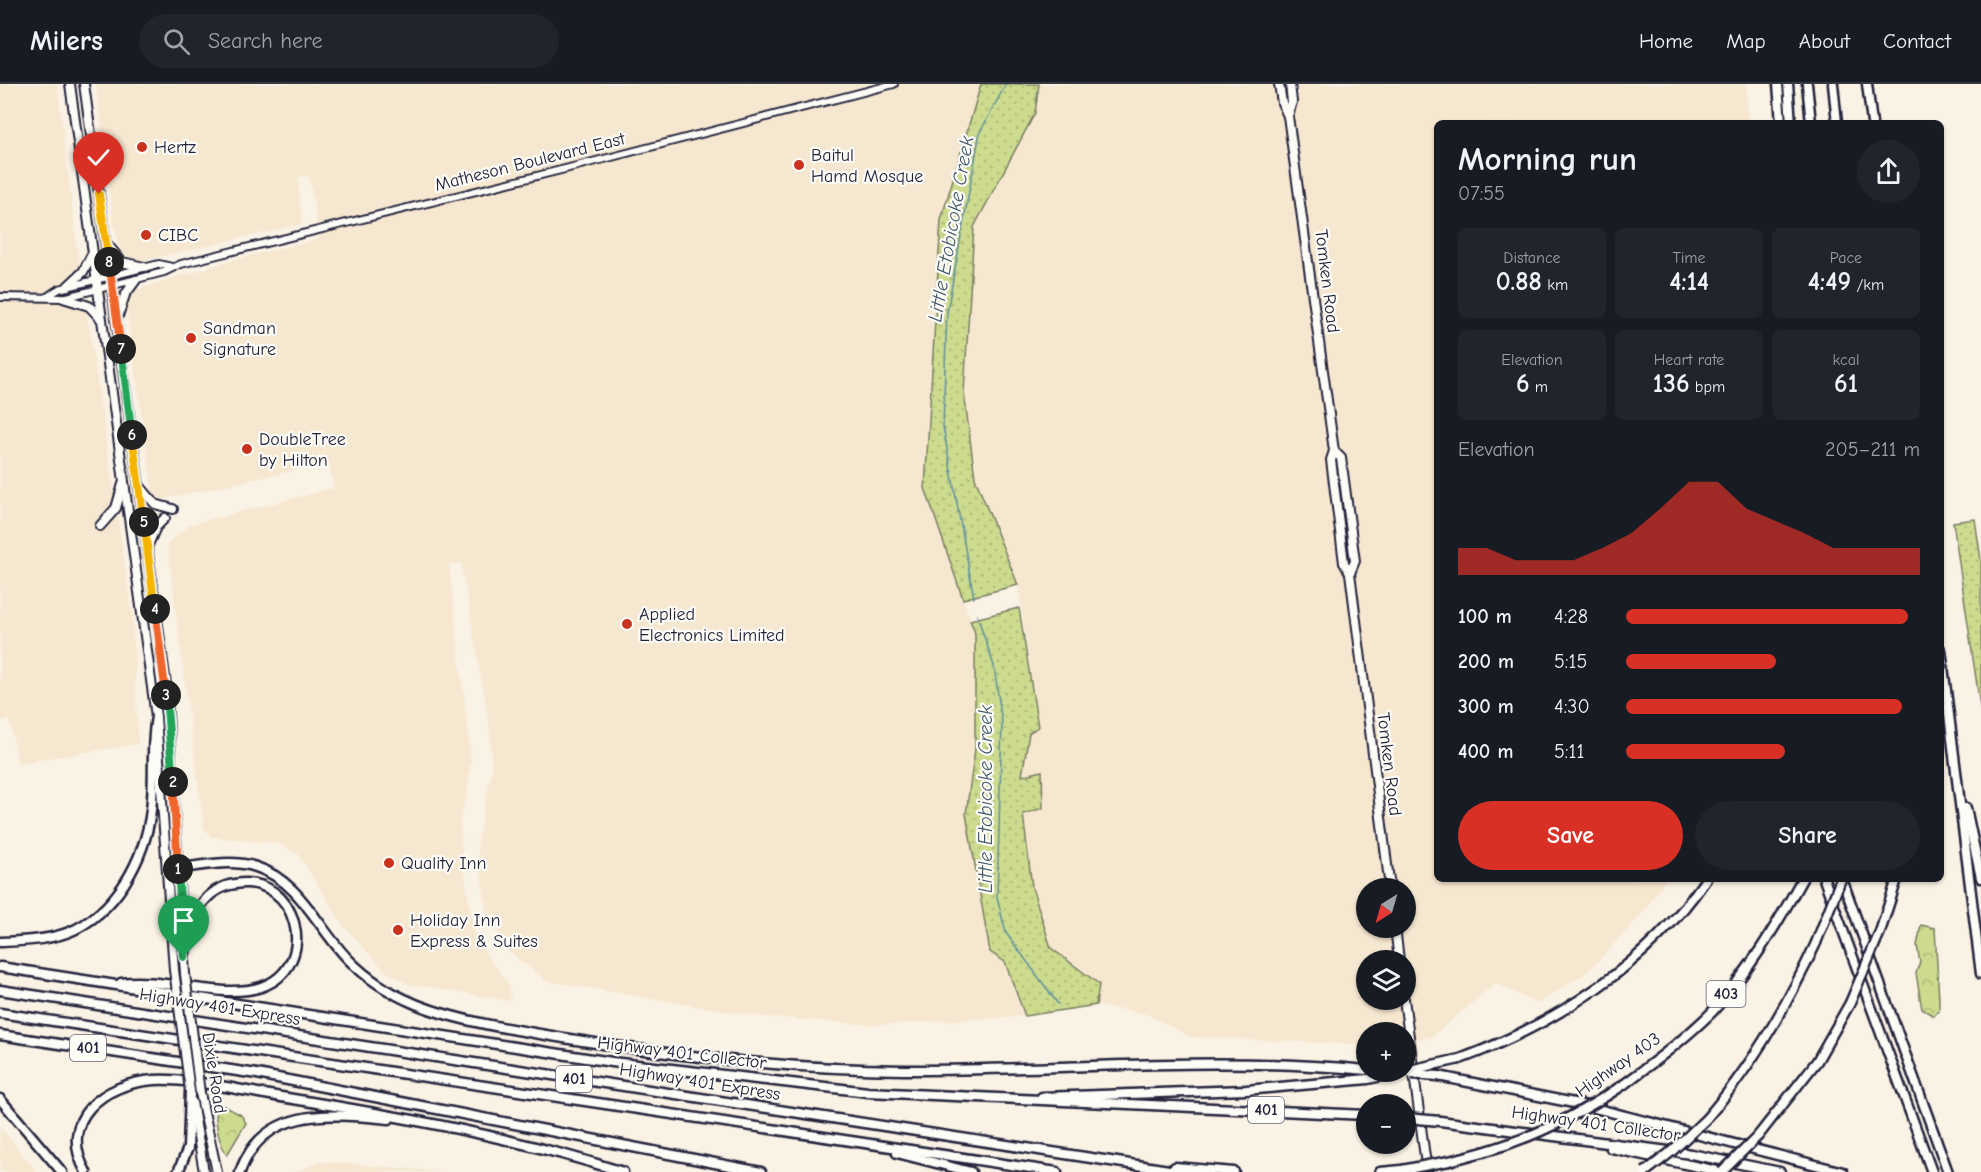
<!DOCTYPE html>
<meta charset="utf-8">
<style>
body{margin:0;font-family:"Comic Neue",sans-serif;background:#20242c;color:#f1f3f6;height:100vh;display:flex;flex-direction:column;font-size:22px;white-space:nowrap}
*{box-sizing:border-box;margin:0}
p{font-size:20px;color:#9ea1a6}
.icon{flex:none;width:33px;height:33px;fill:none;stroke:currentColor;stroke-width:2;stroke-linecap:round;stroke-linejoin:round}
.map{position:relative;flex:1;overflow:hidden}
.details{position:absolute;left:1434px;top:36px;width:510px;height:762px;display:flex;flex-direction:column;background:#171b24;border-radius:9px;box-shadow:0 2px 4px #0004}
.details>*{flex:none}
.needle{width:39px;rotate:217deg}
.controls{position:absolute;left:1356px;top:794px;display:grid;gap:12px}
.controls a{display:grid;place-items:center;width:60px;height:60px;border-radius:50%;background:#171b24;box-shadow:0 2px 4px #0004;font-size:30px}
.pin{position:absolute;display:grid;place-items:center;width:51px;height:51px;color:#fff;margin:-62px -26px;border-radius:50% 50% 50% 0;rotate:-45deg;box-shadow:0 0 6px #0007}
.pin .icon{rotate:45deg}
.km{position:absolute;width:30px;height:30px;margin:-15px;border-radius:50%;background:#222;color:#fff;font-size:16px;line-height:30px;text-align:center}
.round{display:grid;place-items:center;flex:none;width:63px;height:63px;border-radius:32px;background:#20242c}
.head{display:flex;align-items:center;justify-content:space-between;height:102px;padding:0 24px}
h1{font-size:33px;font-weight:600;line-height:45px}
.metrics{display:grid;grid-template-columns:repeat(3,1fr);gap:9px;height:102px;padding:6px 24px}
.metrics div{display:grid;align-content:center;border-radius:9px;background:#20242c;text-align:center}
.metrics b{font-size:26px;font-weight:600}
.metrics small{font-size:16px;font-weight:400}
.metrics p{font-size:16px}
.chart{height:168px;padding:12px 24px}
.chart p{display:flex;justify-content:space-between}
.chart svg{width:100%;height:108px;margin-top:6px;fill:#d93025;opacity:.7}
.cta{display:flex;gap:12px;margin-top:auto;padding:12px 24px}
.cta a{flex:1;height:69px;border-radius:36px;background:#d93025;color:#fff;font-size:24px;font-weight:600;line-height:69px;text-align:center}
.cta a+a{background:#20242c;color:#f1f3f6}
ul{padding:0 24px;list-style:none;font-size:20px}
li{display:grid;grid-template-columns:96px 72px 1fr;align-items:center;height:45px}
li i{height:15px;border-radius:8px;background:#d93025}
header{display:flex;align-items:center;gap:36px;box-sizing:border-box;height:84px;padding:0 30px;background:#171b24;border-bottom:2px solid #363941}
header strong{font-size:28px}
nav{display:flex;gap:33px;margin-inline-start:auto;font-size:21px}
.search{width:420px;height:54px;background:#20242c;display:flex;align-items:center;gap:15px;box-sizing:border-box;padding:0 21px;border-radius:33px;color:#9ea1a6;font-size:22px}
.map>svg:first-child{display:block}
.built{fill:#f6e7d0;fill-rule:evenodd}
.grass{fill:url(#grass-dots);stroke:#787e64;stroke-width:1.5}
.forest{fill:url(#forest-crowns);stroke:#787e64;stroke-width:1.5}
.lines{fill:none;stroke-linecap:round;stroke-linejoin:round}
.stream{stroke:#5f8fa0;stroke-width:1.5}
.minor-casing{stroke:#22223b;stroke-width:10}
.major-casing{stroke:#22223b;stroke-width:12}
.highway-casing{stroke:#22223b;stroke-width:13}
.minor{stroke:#fdfcf7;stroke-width:6}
.major{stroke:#fdfcf7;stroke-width:8}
.highway{stroke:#fdfcf7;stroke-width:8}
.major-bridge-casing{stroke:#22223b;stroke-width:12;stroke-linecap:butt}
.highway-bridge-casing{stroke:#22223b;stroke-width:13;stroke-linecap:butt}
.major-bridge{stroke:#fdfcf7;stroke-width:8}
.highway-bridge{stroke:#fdfcf7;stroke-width:8}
.split-1-casing{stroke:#fff;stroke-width:12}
.split-2-casing{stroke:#fff;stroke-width:12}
.split-3-casing{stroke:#fff;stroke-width:12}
.split-4-casing{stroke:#fff;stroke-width:12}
.split-5-casing{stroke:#fff;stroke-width:12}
.split-6-casing{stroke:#fff;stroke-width:12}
.split-7-casing{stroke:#fff;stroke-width:12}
.split-8-casing{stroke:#fff;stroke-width:12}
.split-9-casing{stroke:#fff;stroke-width:12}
.split-1{stroke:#22a559;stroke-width:8}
.split-2{stroke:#f0652b;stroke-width:8}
.split-3{stroke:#22a559;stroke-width:8}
.split-4{stroke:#f0652b;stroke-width:8}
.split-5{stroke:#f5b400;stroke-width:8}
.split-6{stroke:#f5b400;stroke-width:8}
.split-7{stroke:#22a559;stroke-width:8}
.split-8{stroke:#f0652b;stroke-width:8}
.split-9{stroke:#f5b400;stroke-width:8}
.poi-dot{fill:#c8321e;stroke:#fdfcf7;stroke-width:2}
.labels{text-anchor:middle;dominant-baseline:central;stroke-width:4.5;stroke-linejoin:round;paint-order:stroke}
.shield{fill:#fdfcf7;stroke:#646373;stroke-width:1.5}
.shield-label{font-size:16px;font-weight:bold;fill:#22223b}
.poi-label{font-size:18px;fill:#22223b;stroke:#fdfcf7;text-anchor:start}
.street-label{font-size:18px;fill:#22223b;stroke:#fdfcf7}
.water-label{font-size:20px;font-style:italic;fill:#41596d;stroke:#fdfcf7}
</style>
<header>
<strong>Milers</strong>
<div class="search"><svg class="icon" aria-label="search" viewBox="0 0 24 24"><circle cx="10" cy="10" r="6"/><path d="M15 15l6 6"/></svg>Search here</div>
<nav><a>Home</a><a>Map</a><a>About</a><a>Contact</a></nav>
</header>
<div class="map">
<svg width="1981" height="1088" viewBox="0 0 1981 1088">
<defs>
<pattern id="grass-dots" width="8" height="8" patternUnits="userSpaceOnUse" patternTransform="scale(1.5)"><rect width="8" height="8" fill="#cddb8e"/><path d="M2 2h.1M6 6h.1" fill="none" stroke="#b0bc7b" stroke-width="1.8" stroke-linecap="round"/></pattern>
<pattern id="forest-crowns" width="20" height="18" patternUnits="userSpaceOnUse" patternTransform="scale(1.5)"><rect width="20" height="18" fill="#cddb8e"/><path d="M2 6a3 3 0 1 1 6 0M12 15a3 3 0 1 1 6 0" fill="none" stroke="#b0bc7b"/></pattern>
</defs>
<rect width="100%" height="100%" fill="#faf2e5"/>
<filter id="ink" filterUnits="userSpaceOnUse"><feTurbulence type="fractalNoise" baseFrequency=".0167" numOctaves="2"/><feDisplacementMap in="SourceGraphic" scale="12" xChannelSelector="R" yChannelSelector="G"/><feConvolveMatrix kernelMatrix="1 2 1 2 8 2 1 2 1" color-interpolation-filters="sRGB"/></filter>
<g filter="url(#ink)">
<g class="built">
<path d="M0 0H57L78 171 133 535 138 660 18 679 9 635 0 637Z"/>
<path d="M96 0H981L941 136 925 404 975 549V665L966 730 1005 878 1025 932 874 941 755 932 546 897 507 866 486 827 477 761 492 684 489 638 461 479 449 480 471 675 468 707 460 735 462 774 475 855 509 901 511 917 409 900 385 887 345 844 298 770 278 759 212 753 204 745 167 460 189 441 334 404 329 379 154 417 126 221 136 206 233 176 319 155 315 128 309 92 298 93 302 140 141 177 135 178 127 174 122 171 114 142Z"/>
<path d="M1039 0H1747L1748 39H1437V795H1666L1641 831 1589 887 1538 920 1496 899 1431 953 1406 957V948H1366V961L1191 953 1146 930 1096 921 1099 900 1051 865 1032 803 1023 730 1042 687 1022 692 1029 648 1038 643 1018 501 975 394 964 308 974 143 1034 29ZM1366 804H1406V843H1366ZM1366 876H1406V915H1366Z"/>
<path d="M0 1043 37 1088H0Z"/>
<path d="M321 1078 376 1082 444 1088H295Z"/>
</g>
<g class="grass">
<path d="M981 0H1039L1035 29 974 143 964 308 975 394 1018 501 963 515 925 404 941 136Z"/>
<path d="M1975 435 1981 476V629L1953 438Z"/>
<path d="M1019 524 1038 643 1029 649 1022 692 1042 687 1043 724 1023 730 1032 803 1051 864 1099 900 1096 921 1025 932 1005 878 990 868 966 730 975 665V549L970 536Z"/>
</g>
<g class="forest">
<path d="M1921 841 1935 844 1939 916V926L1934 932 1922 925 1916 889 1920 878 1917 862Z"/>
<path d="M224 1022 241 1031 246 1039 227 1071C219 1059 214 1038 217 1023Z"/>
</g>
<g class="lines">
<g class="stream">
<path d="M974 514 943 342 947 228 980 48 1006 0"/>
<path d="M977 531 994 582 1002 639 997 813 1006 849 1058 920"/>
</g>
<g class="minor-casing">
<g id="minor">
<path d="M0 213 63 214 164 188 181 180 569 84 894 0"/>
<path d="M47 213 59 205 159 180 172 183"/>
</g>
</g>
<g class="major-casing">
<g id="major">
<path d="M70 0 156 633 174 886"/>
<path d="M84 0 166 600 185 890"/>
<path d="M1279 0 1282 19 1288 32 1334 367 1331 376 1344 479 1350 489 1390 804"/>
<path d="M1288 32 1292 18 1290 0"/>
<path d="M107 160 122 178 144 183"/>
<path d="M68 202 83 188 91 172"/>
<path d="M63 214 89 222 102 236"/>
<path d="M118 232 125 211 136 196"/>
<path d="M1334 367 1341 374 1355 477 1350 489"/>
<path d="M139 401 155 420 173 425"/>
<path d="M100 442 116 424 123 400"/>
<path d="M148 461 156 443 165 434"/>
<path d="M1395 843 1399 876"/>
<path d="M1404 915 1427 1088"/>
<path d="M200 1009 217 1088"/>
<path d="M192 1018 204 1088"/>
</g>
</g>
<g class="highway-casing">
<g id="highway">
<path d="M1778 0 1781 39"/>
<path d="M1788 0 1791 39"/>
<path d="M1807 0 1811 39"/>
<path d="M1833 0 1837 39"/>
<path d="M1867 0 1872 39"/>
<path d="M1941 566 1981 890"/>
<path d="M1966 724 1981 794"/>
<path d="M168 786C195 783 229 774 256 783 300 797 317 843 348 875 389 917 439 931 495 942 630 967 767 985 904 986 1058 987 1213 971 1366 986"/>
<path d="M1824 795 1932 1088"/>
<path d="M1842 795 1948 1088"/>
<path d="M1880 848 1897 795"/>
<path d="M0 858C25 857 54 856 76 845 122 821 149 766 152 715 154 688 151 660 156 633"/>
<path d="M0 883 612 978 868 1008 1366 1031"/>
<path d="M121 899C164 893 222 916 261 903 322 882 297 788 235 800 221 802 209 810 201 821 191 836 188 856 184 873"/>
<path d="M0 906 1182 1088"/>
<path d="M0 929 1057 1088"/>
<path d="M0 951 257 990 761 1088"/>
<path d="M1460 975C1556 940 1648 880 1706 795"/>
<path d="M1438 992 1579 1020 1843 1088"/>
<path d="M1623 1001C1654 978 1685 955 1712 928 1749 888 1776 842 1802 795"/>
<path d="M1042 1013 1246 1006 1368 995"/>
<path d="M0 1015 62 1088"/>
<path d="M1706 1035C1752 982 1787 922 1816 859"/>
<path d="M1440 1037 1691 1070 1780 1088"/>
<path d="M1758 1052 1817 977 1850 919"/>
<path d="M1611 1064 1722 1088"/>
<path d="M897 1069 971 1088"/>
<path d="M1449 1077 1483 1068"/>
<path d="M1175 1083 1234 1088"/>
<path d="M86 1088C56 1035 105 999 154 996 191 994 243 1007 281 1013 397 1032 511 1052 623 1088"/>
<path d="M178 1088 188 1064 190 1007"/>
<path d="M240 1088C264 1021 331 1030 389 1035"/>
<path d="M1380 1088 1402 1086"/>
</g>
</g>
<use href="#minor" class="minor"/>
<use href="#major" class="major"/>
<use href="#highway" class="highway"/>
<g class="major-bridge-casing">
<g id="major-bridge">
<path d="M174 886 190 1007"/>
<path d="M185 890 200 1009"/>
</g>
</g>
<g class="highway-bridge-casing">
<g id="highway-bridge">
<path d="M1816 859 1841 795"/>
<path d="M1850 919 1880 848"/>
<path d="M1412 990 1438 992"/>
<path d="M1368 995 1460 975"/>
<path d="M1406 1034 1440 1037"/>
<path d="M1483 1068C1533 1054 1580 1030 1623 1001"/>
<path d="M1402 1086 1449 1077"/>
<path d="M1645 1088 1671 1068 1706 1035"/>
<path d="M1722 1088 1758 1052"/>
</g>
</g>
<use href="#major-bridge" class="major-bridge"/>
<use href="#highway-bridge" class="highway-bridge"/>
</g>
</g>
<g class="lines" filter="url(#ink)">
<g class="split-1-casing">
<path id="split-1" d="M178 785 184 873"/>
</g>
<g class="split-2-casing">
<path id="split-2" d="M173 698 178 785"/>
</g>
<g class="split-3-casing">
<path id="split-3" d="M166 611 173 698"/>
</g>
<g class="split-4-casing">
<path id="split-4" d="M155 525 166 611"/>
</g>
<g class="split-5-casing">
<path id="split-5" d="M144 438 155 525"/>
</g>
<g class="split-6-casing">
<path id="split-6" d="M132 351 144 438"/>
</g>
<g class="split-7-casing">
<path id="split-7" d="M121 265 132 351"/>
</g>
<g class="split-8-casing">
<path id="split-8" d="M109 178 121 265"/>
</g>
<g class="split-9-casing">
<path id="split-9" d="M99 110 109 178"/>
</g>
<use href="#split-1" class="split-1"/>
<use href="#split-2" class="split-2"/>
<use href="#split-3" class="split-3"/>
<use href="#split-4" class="split-4"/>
<use href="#split-5" class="split-5"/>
<use href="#split-6" class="split-6"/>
<use href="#split-7" class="split-7"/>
<use href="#split-8" class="split-8"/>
<use href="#split-9" class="split-9"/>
</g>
<g class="poi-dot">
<circle cx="142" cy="63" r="6"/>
<circle cx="799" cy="81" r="6"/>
<circle cx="146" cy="151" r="6"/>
<circle cx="191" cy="254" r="6"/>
<circle cx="247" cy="365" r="6"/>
<circle cx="627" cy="540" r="6"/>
<circle cx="389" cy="779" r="6"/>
<circle cx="398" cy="846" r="6"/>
</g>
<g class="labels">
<g class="shield">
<rect x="1706.5" y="897" width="39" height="26" rx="4.5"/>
<rect x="70" y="951" width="36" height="26" rx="4.5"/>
<rect x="556" y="982" width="36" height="26" rx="4.5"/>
<rect x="1248" y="1013" width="36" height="26" rx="4.5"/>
</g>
<g class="shield-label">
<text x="1726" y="910">403</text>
<text x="88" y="964">401</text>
<text x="574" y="995">401</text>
<text x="1266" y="1026">401</text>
</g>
<g class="poi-label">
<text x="154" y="63">Hertz</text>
<text x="811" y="71">Baitul<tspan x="811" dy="21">Hamd Mosque</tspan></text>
<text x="158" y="151">CIBC</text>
<text x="203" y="244">Sandman<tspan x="203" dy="21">Signature</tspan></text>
<text x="259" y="355">DoubleTree<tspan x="259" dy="21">by Hilton</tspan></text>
<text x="639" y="530">Applied<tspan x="639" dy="21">Electronics Limited</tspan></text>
<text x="401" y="779">Quality Inn</text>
<text x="410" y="836">Holiday Inn<tspan x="410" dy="21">Express &amp; Suites</tspan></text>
</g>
<g class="street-label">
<text transform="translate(530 78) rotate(-14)">Matheson Boulevard East</text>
<text transform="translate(1327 197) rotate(83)">Tomken Road</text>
<text transform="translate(1389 680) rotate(83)">Tomken Road</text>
<text transform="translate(220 923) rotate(9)">Highway 401 Express</text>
<text transform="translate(682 969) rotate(7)">Highway 401 Collector</text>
<text transform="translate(1618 981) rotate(-35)">Highway 403</text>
<text transform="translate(214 989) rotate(81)">Dixie Road</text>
<text transform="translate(700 998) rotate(9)">Highway 401 Express</text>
<text transform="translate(1596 1040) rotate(8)">Highway 401 Collector</text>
</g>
<g class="water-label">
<text transform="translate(951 145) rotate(-80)">Little Etobicoke Creek</text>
<text transform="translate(985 715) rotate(-90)">Little Etobicoke Creek</text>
</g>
</g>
</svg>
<div class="controls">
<a><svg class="needle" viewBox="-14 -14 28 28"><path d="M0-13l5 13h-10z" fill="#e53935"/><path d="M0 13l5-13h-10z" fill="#9ea1a6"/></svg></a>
<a><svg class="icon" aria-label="layers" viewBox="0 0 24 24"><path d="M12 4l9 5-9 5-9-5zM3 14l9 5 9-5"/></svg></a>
<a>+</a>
<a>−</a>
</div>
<div class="pin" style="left:184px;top:873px;background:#1e9e55"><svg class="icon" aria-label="arrive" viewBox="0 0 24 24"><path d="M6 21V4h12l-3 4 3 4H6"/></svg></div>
<div class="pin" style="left:99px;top:110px;background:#d93025"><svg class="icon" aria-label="check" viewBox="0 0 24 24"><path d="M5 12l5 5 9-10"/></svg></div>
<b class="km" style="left:178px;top:785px">1</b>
<b class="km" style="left:173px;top:698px">2</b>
<b class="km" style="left:166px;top:611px">3</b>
<b class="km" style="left:155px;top:525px">4</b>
<b class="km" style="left:144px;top:438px">5</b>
<b class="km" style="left:132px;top:351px">6</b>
<b class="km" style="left:121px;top:265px">7</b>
<b class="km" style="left:109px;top:178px">8</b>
<section class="details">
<div class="head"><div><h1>Morning run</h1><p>07:55</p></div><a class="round"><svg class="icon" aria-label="share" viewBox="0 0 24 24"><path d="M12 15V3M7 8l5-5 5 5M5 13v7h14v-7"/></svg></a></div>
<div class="metrics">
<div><p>Distance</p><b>0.88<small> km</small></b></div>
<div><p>Time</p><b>4:14</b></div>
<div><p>Pace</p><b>4:49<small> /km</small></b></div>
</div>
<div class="metrics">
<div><p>Elevation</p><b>6<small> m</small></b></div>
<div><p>Heart rate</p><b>136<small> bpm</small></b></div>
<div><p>kcal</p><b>61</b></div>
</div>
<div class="chart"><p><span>Elevation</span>205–211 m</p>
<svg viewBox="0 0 160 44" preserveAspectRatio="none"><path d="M0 44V33L10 33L20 38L30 38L40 38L50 33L60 27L70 17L80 6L90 6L100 17L110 22L120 27L130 33L140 33L150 33L160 33V44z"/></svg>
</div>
<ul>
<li><b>100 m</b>4:28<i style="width:96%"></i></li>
<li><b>200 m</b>5:15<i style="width:51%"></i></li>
<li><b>300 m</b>4:30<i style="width:94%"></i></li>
<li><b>400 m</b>5:11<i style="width:54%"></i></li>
</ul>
<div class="cta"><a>Save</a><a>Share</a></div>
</section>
</div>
